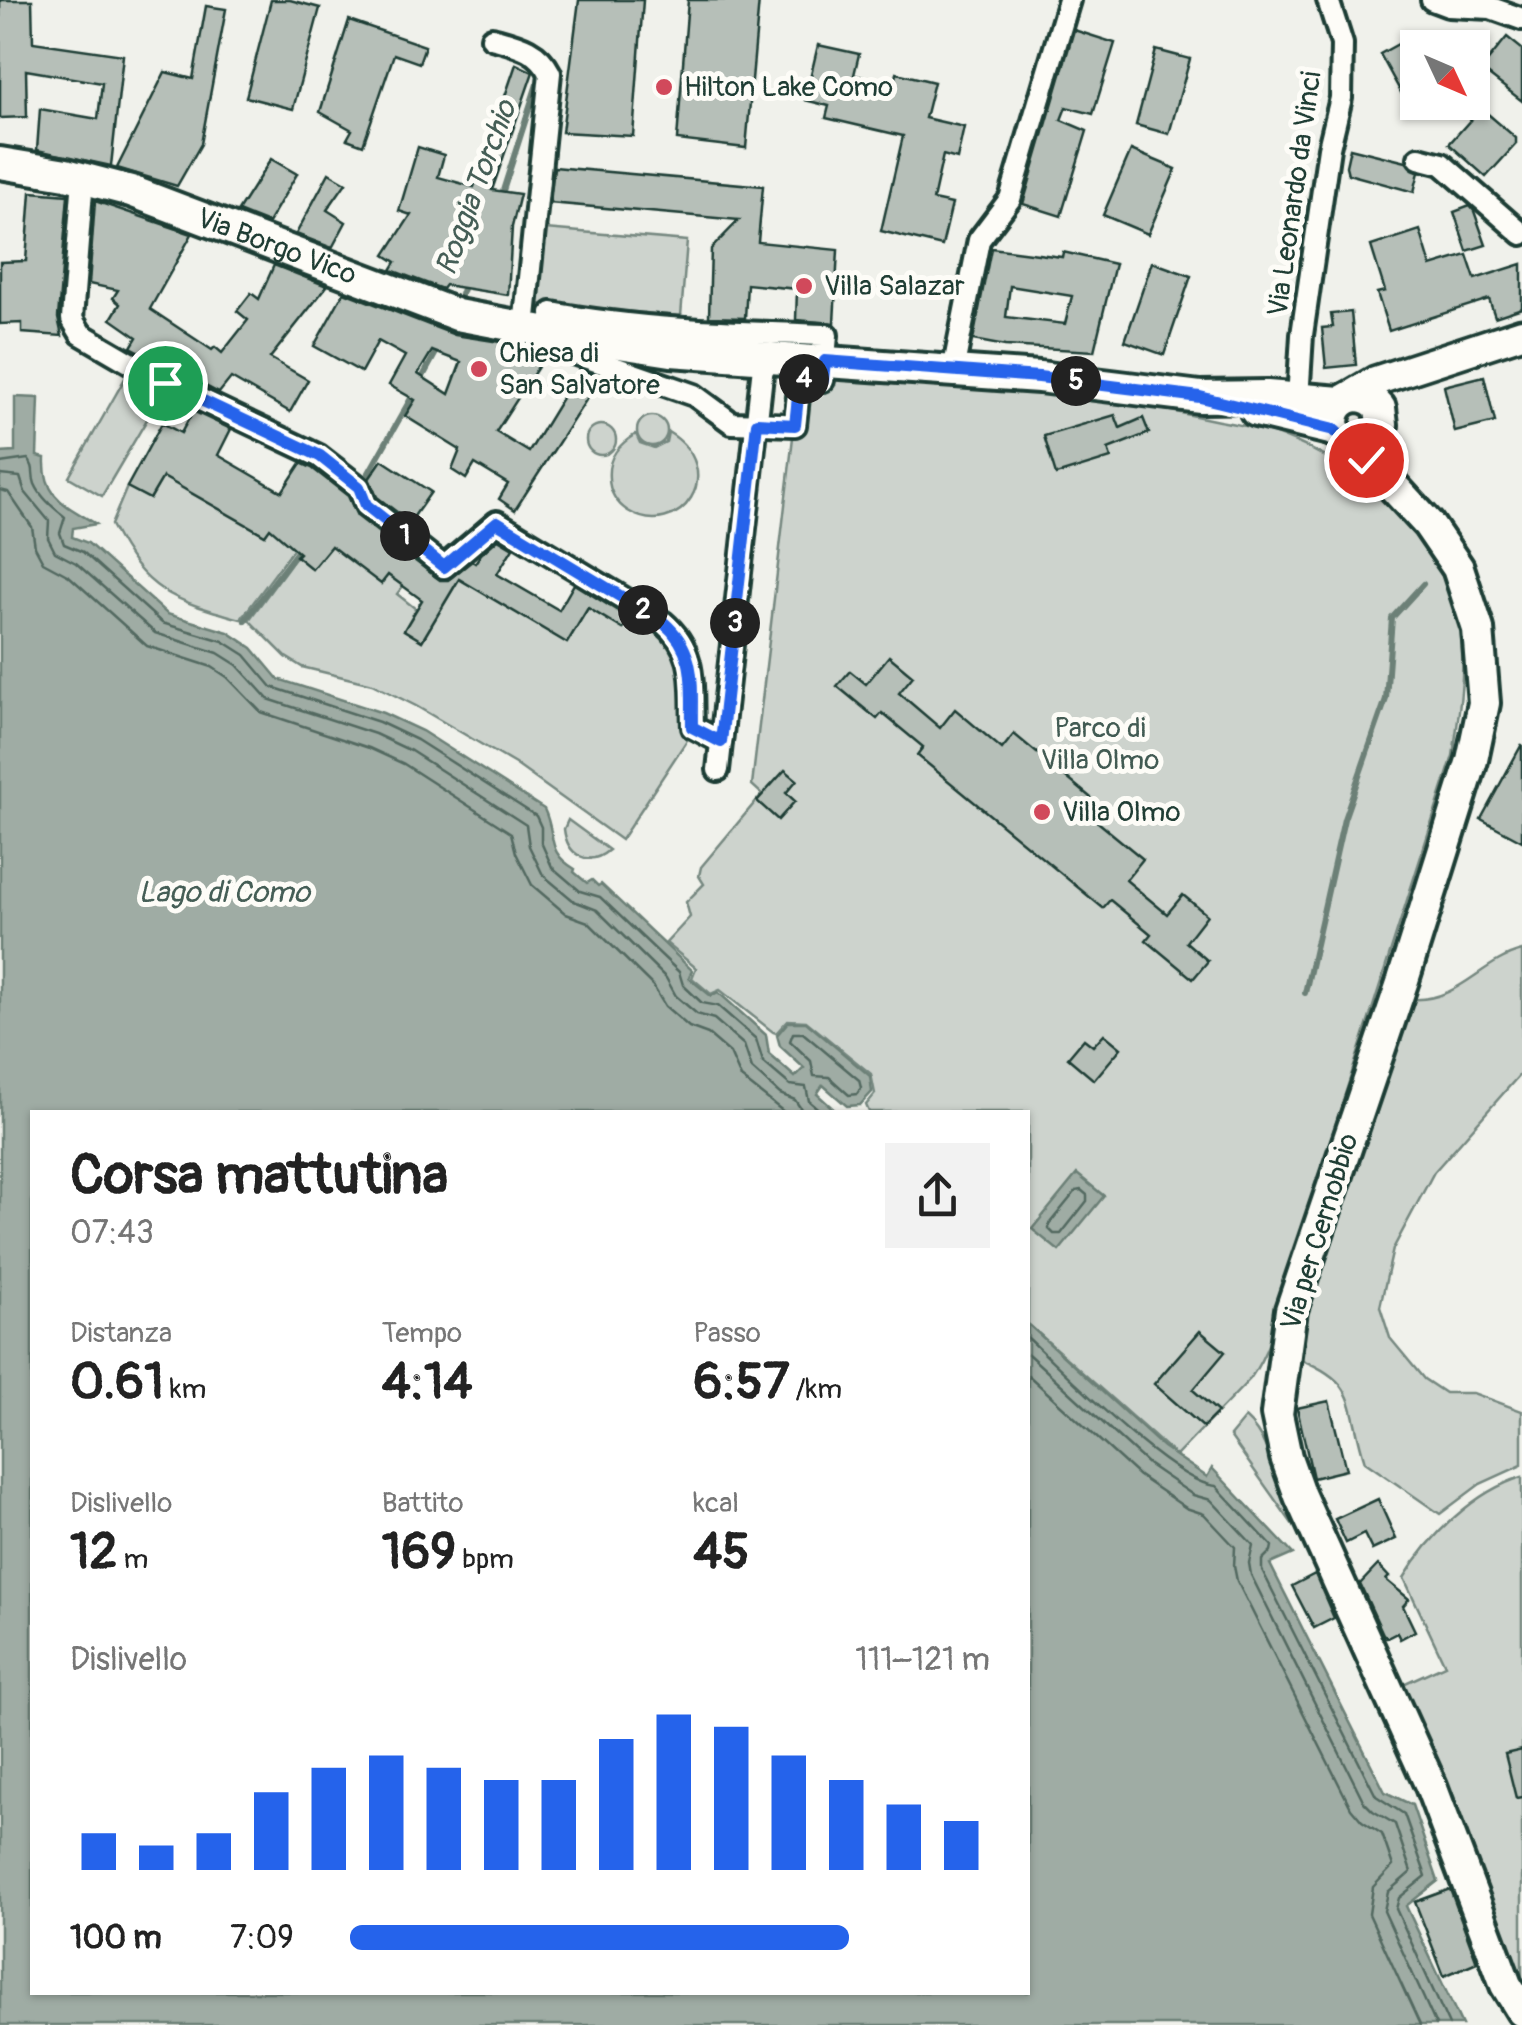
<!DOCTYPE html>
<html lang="it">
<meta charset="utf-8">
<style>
body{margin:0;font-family:Pangolin,sans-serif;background:#f2f2f2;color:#222;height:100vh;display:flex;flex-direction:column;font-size:38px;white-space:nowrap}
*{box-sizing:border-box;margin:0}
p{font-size:32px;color:#767676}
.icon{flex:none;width:55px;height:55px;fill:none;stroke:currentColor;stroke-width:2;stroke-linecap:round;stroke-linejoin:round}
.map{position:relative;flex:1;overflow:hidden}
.sheet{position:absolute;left:30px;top:1110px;width:1000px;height:885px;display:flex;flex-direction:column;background:#fff;border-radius:0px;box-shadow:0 2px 8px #0004}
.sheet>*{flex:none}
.needle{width:65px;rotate:134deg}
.controls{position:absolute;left:1400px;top:30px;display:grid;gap:20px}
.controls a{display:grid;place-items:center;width:90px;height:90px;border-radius:0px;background:#fff;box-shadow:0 2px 8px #0004;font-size:50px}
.pin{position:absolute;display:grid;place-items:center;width:85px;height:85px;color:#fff;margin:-42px;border:5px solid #fff;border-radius:50%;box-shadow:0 2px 10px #0007}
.km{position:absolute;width:50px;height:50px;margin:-25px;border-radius:50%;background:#222;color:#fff;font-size:28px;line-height:50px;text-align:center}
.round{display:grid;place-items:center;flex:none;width:105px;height:105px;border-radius:0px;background:#f2f2f2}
.headline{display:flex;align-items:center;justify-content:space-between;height:170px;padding:0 40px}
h1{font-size:55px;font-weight:700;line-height:75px}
.metrics{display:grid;grid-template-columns:repeat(3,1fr);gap:15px;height:170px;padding:10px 40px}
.metrics div{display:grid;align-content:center}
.metrics b{font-size:50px;font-weight:700}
.metrics small{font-size:28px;font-weight:400}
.metrics p{font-size:28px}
.chart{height:280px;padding:20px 40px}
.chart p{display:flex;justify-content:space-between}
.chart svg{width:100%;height:180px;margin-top:10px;stroke:#2563eb;stroke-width:6}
ul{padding:0 40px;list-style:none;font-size:32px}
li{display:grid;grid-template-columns:160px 120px 1fr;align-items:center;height:75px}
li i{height:25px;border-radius:12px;background:#2563eb}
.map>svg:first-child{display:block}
.green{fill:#cdd3cd;stroke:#768880;stroke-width:2.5}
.water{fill:#9faca4;stroke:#6c8077;stroke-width:2.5}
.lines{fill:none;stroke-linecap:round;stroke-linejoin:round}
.shore{stroke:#526961;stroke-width:2.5}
.stream{stroke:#6c8077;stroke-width:6}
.building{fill:#b6bfb8;stroke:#1f3d34;stroke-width:2.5;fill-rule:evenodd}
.minor-casing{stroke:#1f3d34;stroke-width:28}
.tertiary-casing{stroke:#1f3d34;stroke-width:35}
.secondary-casing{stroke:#1f3d34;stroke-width:38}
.minor{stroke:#fdfcf7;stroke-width:20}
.tertiary{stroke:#fdfcf7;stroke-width:28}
.secondary{stroke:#fdfcf7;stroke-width:30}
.route-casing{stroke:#fff;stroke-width:20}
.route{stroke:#2563eb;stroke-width:12}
.poi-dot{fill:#d1495b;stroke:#fdfcf7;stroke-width:4}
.labels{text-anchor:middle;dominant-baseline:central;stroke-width:10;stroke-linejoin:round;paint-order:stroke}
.poi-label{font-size:28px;fill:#1f3d34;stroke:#fdfcf7;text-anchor:start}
.street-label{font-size:28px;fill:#1f3d34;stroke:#fdfcf7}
.park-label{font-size:28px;fill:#425b53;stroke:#fdfcf7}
.water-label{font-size:30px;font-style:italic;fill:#455e56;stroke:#fdfcf7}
</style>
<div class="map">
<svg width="1522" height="2025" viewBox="0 0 1522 2025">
<rect width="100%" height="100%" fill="#f0f1eb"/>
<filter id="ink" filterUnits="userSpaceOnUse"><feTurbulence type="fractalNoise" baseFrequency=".01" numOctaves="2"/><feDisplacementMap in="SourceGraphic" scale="20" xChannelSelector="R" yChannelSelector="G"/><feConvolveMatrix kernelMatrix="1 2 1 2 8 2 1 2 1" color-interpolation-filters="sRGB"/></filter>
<g filter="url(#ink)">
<g class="green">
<path d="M545 229 687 241 681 316 538 304Z"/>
<path d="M128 373 162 394 102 496 69 477Z"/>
<path d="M800 378C934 386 1069 388 1200 417 1226 423 1256 426 1281 436 1356 465 1432 526 1455 605 1469 655 1460 706 1453 756L1281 1295C1277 1324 1267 1354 1250 1379L1176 1456 1028 1324V1112H869L866 1105 875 1094 871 1074 806 1021 788 1020 776 1033 773 1032 720 990 711 994 692 978 696 968 666 943 690 917 686 902 704 884 699 876 701 867 762 794 752 785Z"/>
<circle cx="652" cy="431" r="15"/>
<circle cx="601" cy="440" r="15"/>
<path d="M668 432C731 470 680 543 628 511 617 504 609 492 609 478 607 457 619 444 636 434L640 443 654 448 666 442Z"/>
<path d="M176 453 186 490 265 535 276 517 294 548 241 619C172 600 145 592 111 525L127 487 150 499Z"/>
<path d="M337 538 381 583 388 575 403 586 397 594 416 609 404 630 422 641 459 579 567 642 588 608 622 628 633 612 660 628 684 661 687 740 621 840 515 764 416 706 372 684 302 667 286 657 249 620 296 556 312 569Z"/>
<path d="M568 820 609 850C588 868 567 855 564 829Z"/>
<path d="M1522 951V1072L1434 1172 1393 1249 1380 1307 1390 1338 1424 1379 1445 1393H1473L1522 1411V1465L1480 1484 1440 1514 1365 1462C1345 1398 1361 1382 1290 1355L1412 999C1458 1002 1481 961 1522 951Z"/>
<path d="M1245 1418C1272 1441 1279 1491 1293 1525L1230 1436Z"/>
<path d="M1522 1477V1990L1401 1685 1445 1665 1404 1578C1429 1536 1475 1491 1522 1477Z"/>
</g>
<g class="water">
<path d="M15 397 39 398 37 456 45 458C43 498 66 505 96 524L73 528 72 537 88 543 167 614 228 632 252 648 278 679 383 713 422 731 544 809C557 836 545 852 575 869L574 872 587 883 592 880 598 886 601 884 692 970 689 978 711 996 718 992 766 1035 769 1054 795 1077 804 1068 780 1046 777 1035 788 1022H806L870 1076 872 1092 860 1105 847 1106 823 1085 817 1094 837 1112H32V1992H1028V1324L1163 1447 1207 1477 1212 1468 1293 1554 1270 1564 1385 1792 1412 1805 1438 1881 1406 1906 1462 2025H0V453L15 452Z"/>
<path d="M1077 1174 1104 1196 1059 1251 1032 1229Z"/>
</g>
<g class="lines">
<g class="shore">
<path d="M0 463 28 459C36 469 31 473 35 484 41 498 54 508 65 517L60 533 64 544 83 552 162 623 223 641 245 655 272 687 379 722 417 740 536 816 541 827V842L552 867 580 891 600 897 679 972 683 985 702 1003 718 1006 756 1039 763 1062 790 1085 806 1087 809 1101 822 1112"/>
<path d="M0 475 20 477 25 492 49 521 48 538 55 552 76 563 155 633 218 653 237 665 268 699 375 734 411 751 526 825 529 846 543 875 574 901 597 910 666 978 676 996 697 1014 714 1019 744 1045 752 1069 780 1094 795 1100 803 1112"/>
<path d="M0 490 8 492 32 527 35 547 43 562 69 576 147 646 212 667 227 677 261 712 369 748 404 764 511 833 516 853 532 885 566 914 588 922 653 986 665 1006 689 1027 708 1034 730 1053 741 1078 784 1112"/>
<path d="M793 1033H803L859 1080 861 1088 857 1094 849 1095 829 1077 814 1076 811 1061 790 1041Z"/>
<path d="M1081 1190 1087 1195V1201L1061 1234H1054L1049 1229V1224L1076 1191Z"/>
<path d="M1028 1338C1064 1371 1173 1484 1216 1486L1272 1546 1271 1551 1262 1560V1570L1376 1796 1404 1814 1426 1876 1399 1898 1396 1909 1449 2025"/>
<path d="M1028 1354 1149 1465 1193 1495 1211 1500 1253 1545 1249 1563 1251 1575 1364 1802 1373 1811 1395 1824 1411 1872 1388 1892 1384 1911 1436 2025"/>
<path d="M1028 1375 1139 1476 1186 1508 1204 1514 1235 1547 1234 1566 1237 1581 1351 1808 1362 1821 1382 1834 1393 1866 1373 1887 1369 1914 1420 2025"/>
</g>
<g class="stream">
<path d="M501 197 537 84"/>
<path d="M457 306 466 280"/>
<path d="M420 382 438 349"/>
<path d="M362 485 414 393"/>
<path d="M245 620 302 545"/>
<path d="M1305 993 1344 819 1386 699 1392 618 1423 584"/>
</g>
</g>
<g class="building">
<path d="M0 0H32L33 42 123 55 111 166 37 150 40 109 98 119 102 83 26 70 27 117 0 118Z"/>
<path d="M271 0H290L320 8 293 109 246 97Z"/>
<path d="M579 0H643L633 136 562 132Z"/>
<path d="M688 0H759L746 148 677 140Z"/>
<path d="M206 6 226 9 201 144 177 186 117 168 165 72 193 79Z"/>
<path d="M349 20 425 46 419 63 394 54 363 145 347 139 352 130 320 112Z"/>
<path d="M1074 30 1115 43 1093 114 1066 107 1061 120 1087 131 1061 216 1023 204Z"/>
<path d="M1418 33V88L1403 96 1380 54Z"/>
<path d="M1507 37 1522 49V101L1481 69Z"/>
<path d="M818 45 859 54 854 75 895 84 897 73 934 82 925 118 964 127 957 159 943 155 933 200 952 204 942 246 881 231 903 136 826 118 829 106 805 100Z"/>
<path d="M1156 50 1190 59 1169 134 1136 125Z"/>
<path d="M516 64 533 72 492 190 520 194 512 227 508 295 445 285 442 289 391 270 396 262 385 255 411 215 399 211 418 147 444 155 438 177 474 187Z"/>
<path d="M1481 108 1516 138V144L1486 177 1449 144Z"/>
<path d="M1350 148 1406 162 1419 172 1414 192 1348 174 1346 166Z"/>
<path d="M1131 150 1176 169 1148 234 1103 215Z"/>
<path d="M271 159 297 174 268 223 238 211Z"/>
<path d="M554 167 763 186 758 242 838 250 834 323 796 320 797 289 747 284 745 318 709 317 711 249 739 220 550 203Z"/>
<path d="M329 173 346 183 327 210 346 222 332 248 296 234Z"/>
<path d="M31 192 68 195 58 318 62 336 22 333V323L0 324V262L26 261Z"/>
<path d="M95 201 192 234 150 309 212 350 215 347 222 353 248 320 237 311 251 293 259 299 274 265 327 286 270 358 308 380 290 412 231 378 219 393 131 347 137 337 111 319 120 304 113 298 118 290 89 284Z"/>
<path d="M1470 206 1474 211 1486 245 1467 251 1454 212Z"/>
<path d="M1420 230 1431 266 1467 255 1475 279 1522 264V308L1495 317 1489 299 1389 331 1377 293 1385 291 1371 246Z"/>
<path d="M991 248 1062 257 1063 252 1115 264 1094 351 1005 346 973 340ZM1010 286 1072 296 1065 324 1006 317Z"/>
<path d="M1152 262 1191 276 1164 355 1125 341Z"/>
<path d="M344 292 455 335 500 342 545 356 496 432 529 452 579 370 601 377 515 510 499 499 508 484 475 464 466 479 452 470 460 450 405 416 415 400 389 385 405 356 378 341 361 372 314 346ZM432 351 461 362 449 394 418 374Z"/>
<path d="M1351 312 1356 365 1326 368 1322 328 1333 327 1331 314Z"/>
<path d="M1484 376 1495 422 1455 432 1444 386Z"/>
<path d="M193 411 231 429 218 455 282 492 301 463 312 468 348 496 357 516 440 580H448L472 561 475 563 481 554 498 539 513 548 497 574 559 610 574 584 629 618 623 629 588 608 567 643 459 579 422 641 404 630 422 600 388 575 381 584 331 546 312 569 296 556 299 553 270 528 265 535 163 477 150 499 127 487 162 423 181 433Z"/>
<path d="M1115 415 1120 428 1143 418 1149 433 1108 449 1111 458 1056 475 1044 436Z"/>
<path d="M382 460 431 492 410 522 377 497 369 479Z"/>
<path d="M889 656 913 676 899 693 940 728 955 709 1002 749 1014 734 1102 807 1093 818 1143 859 1126 880 1167 914 1183 895 1207 915 1186 942 1208 961 1193 979 1146 940 1151 934 1133 919 1110 900 1103 908 917 755 923 747 882 713 877 719 837 686 850 671 866 684Z"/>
<path d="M1522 744V841L1481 819Z"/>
<path d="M785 770 797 780 786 793 795 801 778 820 757 801Z"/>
<path d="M1104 1034 1121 1048 1094 1080 1068 1058 1084 1039 1093 1046Z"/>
<path d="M1200 1331 1225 1352 1193 1390 1218 1412 1203 1427 1154 1384Z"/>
<path d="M1329 1401 1346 1470 1313 1478 1297 1408Z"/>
<path d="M1378 1499 1396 1539 1372 1550 1364 1534 1346 1543 1335 1519Z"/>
<path d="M1378 1565 1389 1577 1386 1580 1409 1599 1403 1606 1415 1631 1400 1639 1397 1633 1387 1638 1383 1634 1360 1584Z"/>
<path d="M1315 1574 1334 1618 1314 1628 1292 1586Z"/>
<path d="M1522 1750V1797L1516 1798 1505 1754Z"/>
<path d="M1450 1889 1477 1962 1444 1976 1415 1902Z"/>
</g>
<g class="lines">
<g class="minor-casing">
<g id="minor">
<path d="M1432 0 1448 6 1491 8 1522 19"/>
<path d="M492 38C517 45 538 49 550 73L524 327"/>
<path d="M1419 158 1442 164 1522 234"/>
<path d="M83 178 72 319 81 334 165 383 319 456 359 487 366 505 444 567 497 522 663 622C698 652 691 685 693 727L721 742"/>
<path d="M552 313C643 330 735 332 827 335L823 380 800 378 795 425 732 423 694 395 556 347Z"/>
<path d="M953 371 979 240 1010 199 1069 0"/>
<path d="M1298 399 1302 335 1329 148 1341 98 1342 44 1328 0"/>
<path d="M718 770 764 357"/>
</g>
</g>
<g class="tertiary-casing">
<path id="tertiary" d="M1346 398 1375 381 1522 333"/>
</g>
<g class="secondary-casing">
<g id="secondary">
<path id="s1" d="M0 163 66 174 131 191 457 315 554 333 671 351 1039 377 1200 397 1267 396 1340 402"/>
<path d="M1256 411 1334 430"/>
<path d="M1350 444C1366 447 1377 440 1382 425L1380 408C1360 384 1328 400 1334 430L1377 469 1428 524 1458 568 1478 629 1484 703 1472 760 1403 980 1291 1310 1277 1414 1286 1457 1300 1496 1431 1786 1506 1985 1522 2011"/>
</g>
</g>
<use href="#minor" class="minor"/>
<use href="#tertiary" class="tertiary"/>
<use href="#secondary" class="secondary"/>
</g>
</g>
<g class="lines" filter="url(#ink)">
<g class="route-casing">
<path id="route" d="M165 383 320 456 359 487 366 505 444 567 497 522 663 622C698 652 691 685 692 727L721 742 757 423 795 425 800 378 823 380 825 361 1039 377 1200 397 1334 430 1366 460"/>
</g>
<use href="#route" class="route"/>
</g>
<g class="poi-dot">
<circle cx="664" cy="87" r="10"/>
<circle cx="804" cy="286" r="10"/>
<circle cx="479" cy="369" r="10"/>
<circle cx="1042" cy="812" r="10"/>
</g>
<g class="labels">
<g class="poi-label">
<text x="684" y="87">Hilton Lake Como</text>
<text x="824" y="286">Villa Salazar</text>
<text x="499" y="353">Chiesa di<tspan x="499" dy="32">San Salvatore</tspan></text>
<text x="1062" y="812">Villa Olmo</text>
</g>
<g class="street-label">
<text transform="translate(1295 194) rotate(-82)">Via Leonardo da Vinci</text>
<text stroke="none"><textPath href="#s1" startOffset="290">Via Borgo Vico</textPath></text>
<text transform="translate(1320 1232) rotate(-73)">Via per Cernobbio</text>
</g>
<g class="park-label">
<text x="1100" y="728">Parco di<tspan x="1100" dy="32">Villa Olmo</tspan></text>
</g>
<g class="water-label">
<text transform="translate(476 188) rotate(-70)">Roggia Torchio</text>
<text x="224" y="892">Lago di Como</text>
</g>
</g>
</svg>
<div class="controls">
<a><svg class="needle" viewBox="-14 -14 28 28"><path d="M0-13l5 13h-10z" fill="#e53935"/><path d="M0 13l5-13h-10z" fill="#767676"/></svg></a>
</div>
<div class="pin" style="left:165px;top:383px;background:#1e9e55"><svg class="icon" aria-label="arrive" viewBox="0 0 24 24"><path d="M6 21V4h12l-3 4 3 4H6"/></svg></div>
<div class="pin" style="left:1366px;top:460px;background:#d93025"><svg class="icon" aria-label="check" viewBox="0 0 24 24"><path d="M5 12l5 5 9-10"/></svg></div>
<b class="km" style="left:405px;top:536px">1</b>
<b class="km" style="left:643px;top:610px">2</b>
<b class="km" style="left:735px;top:623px">3</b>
<b class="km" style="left:804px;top:379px">4</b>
<b class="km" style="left:1076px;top:381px">5</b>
<section class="sheet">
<div class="headline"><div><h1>Corsa mattutina</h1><p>07:43</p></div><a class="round"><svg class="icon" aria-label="share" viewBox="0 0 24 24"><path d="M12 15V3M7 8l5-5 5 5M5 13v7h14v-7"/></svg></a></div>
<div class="metrics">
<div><p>Distanza</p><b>0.61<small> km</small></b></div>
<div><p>Tempo</p><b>4:14</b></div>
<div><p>Passo</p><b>6:57<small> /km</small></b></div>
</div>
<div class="metrics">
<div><p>Dislivello</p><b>12<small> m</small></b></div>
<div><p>Battito</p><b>169<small> bpm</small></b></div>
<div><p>kcal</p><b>45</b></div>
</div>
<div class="chart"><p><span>Dislivello</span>111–121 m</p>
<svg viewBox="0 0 160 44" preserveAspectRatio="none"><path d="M5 44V35M15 44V38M25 44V35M35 44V25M45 44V19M55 44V16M65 44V19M75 44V22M85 44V22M95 44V12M105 44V6M115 44V9M125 44V16M135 44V22M145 44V28M155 44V32"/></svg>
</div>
<ul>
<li><b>100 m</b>7:09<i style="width:78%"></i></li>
</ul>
</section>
</div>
